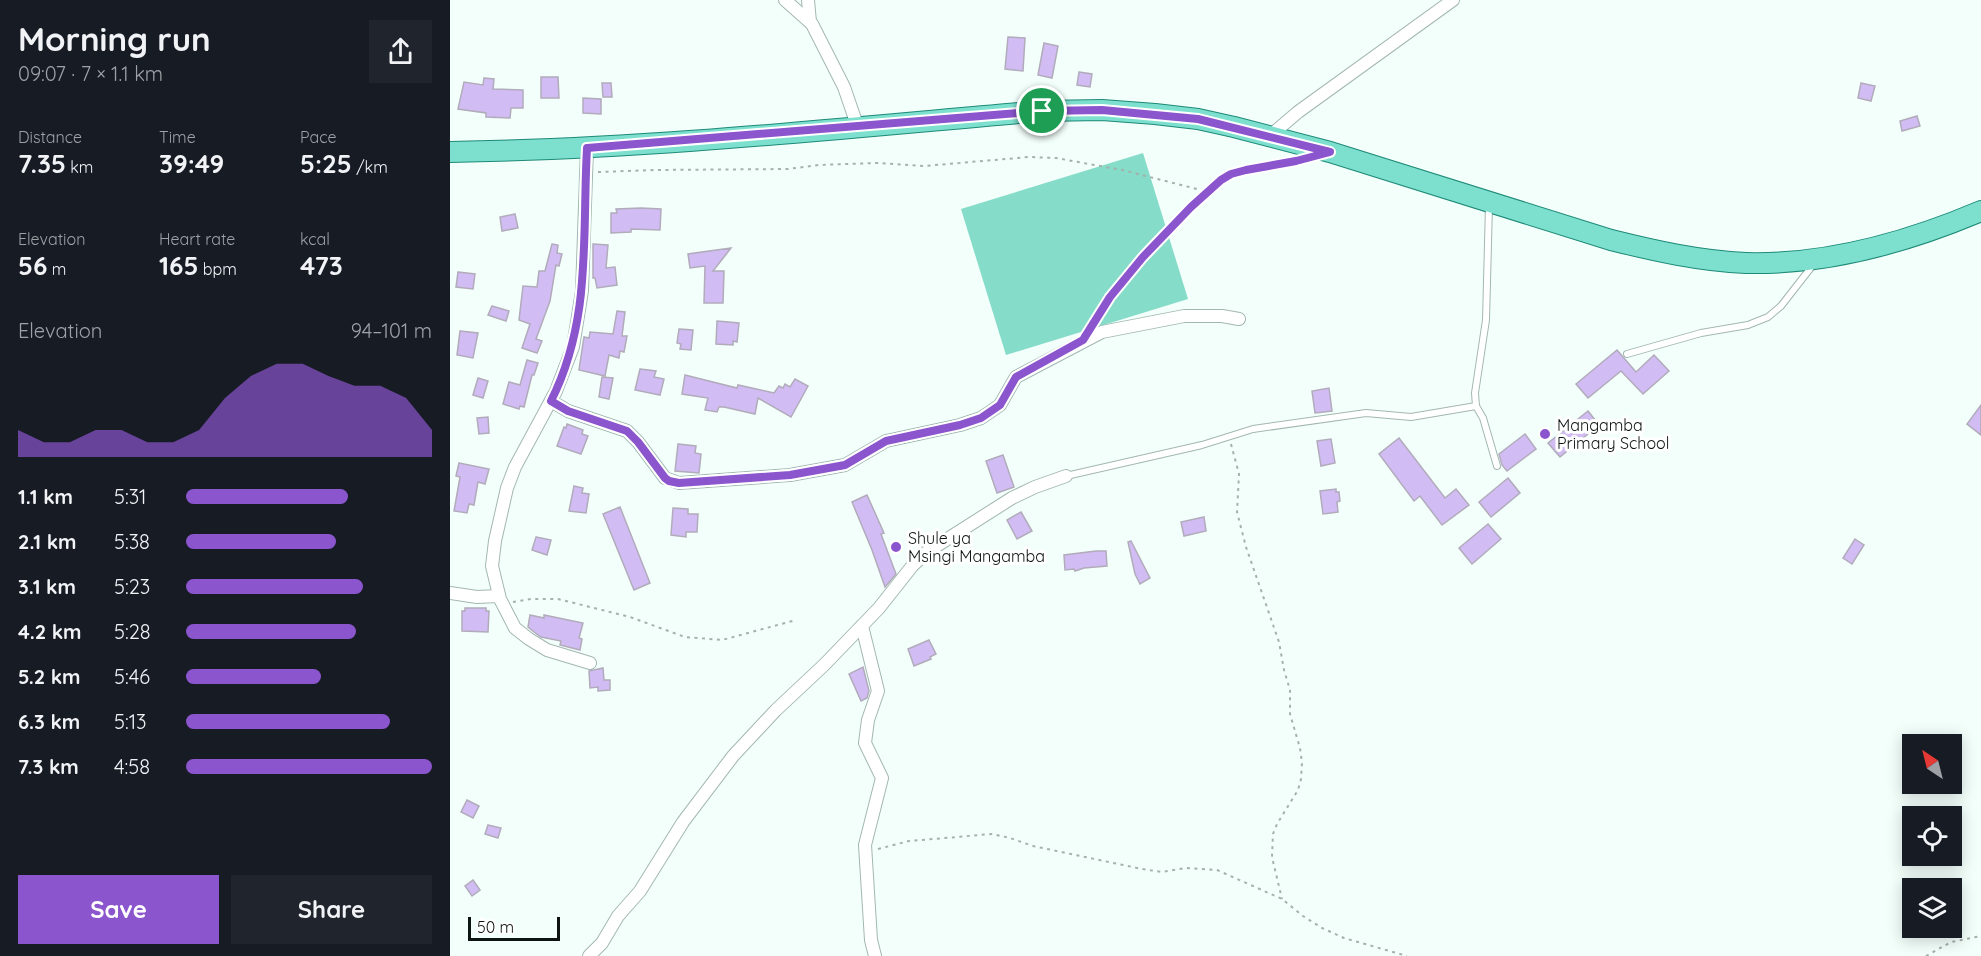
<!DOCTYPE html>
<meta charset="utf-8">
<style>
body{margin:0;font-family:Quicksand,sans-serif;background:#20242c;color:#f1f3f6;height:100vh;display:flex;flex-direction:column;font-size:22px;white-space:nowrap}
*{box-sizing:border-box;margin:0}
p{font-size:20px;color:#9ea1a6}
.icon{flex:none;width:33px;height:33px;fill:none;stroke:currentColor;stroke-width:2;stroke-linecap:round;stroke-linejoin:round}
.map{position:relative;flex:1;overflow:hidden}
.drawer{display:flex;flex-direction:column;background:#171b24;width:450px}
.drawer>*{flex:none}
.needle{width:39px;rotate:325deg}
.tools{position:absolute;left:1452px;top:734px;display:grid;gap:12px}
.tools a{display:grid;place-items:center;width:60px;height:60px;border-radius:0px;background:#171b24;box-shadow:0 3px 15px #0003;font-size:30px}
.scale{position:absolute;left:18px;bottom:15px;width:92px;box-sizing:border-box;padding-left:6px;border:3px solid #0d1412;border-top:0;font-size:16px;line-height:21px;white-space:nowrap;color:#0d1412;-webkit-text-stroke:4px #fff;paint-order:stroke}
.pin{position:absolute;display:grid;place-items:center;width:51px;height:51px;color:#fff;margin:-26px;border:3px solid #fff;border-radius:50%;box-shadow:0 2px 6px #0007}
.round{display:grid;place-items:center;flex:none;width:63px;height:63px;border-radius:0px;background:#20242c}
.headline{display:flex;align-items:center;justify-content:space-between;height:102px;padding:0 18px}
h1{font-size:33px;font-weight:800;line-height:45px}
.stats{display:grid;grid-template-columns:repeat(3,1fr);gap:9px;height:102px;padding:6px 18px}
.stats div{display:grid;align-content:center}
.stats b{font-size:26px;font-weight:800}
.stats small{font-size:16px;font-weight:400}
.stats p{font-size:16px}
.chart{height:168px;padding:12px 18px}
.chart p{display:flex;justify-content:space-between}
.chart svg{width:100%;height:108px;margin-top:6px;fill:#8b55cd;opacity:.7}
.primary-button{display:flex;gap:12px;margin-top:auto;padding:12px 18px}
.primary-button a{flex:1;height:69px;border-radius:0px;background:#8b55cd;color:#fff;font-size:24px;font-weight:800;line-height:69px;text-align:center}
.primary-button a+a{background:#20242c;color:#f1f3f6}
ul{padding:0 18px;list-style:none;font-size:20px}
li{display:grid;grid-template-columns:96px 72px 1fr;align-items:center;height:45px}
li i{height:15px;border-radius:8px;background:#8b55cd}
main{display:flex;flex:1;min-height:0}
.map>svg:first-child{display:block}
.green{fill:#85dcc8}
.building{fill:#d1bdf3;stroke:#b1abbb;stroke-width:1.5}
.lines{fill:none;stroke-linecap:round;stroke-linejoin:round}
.lane-casing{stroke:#a3b7b1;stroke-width:8}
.street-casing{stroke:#a3b7b1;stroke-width:14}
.primary-casing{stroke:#1d8a77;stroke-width:22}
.path{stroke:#a6b0ad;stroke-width:2;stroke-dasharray:3 4.5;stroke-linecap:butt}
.lane{stroke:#fff;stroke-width:6}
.street{stroke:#fff;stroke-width:12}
.primary{stroke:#7ddfce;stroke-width:20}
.route-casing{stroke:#fff;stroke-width:12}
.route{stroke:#8b55cd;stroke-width:8}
.poi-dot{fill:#8b55cd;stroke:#fff;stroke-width:2}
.labels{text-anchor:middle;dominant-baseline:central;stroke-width:6;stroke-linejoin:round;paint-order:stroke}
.poi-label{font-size:16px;fill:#0d1412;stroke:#fff;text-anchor:start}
</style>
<main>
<section class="drawer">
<div class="headline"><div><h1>Morning run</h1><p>09:07 · 7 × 1.1 km</p></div><a class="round"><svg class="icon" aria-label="share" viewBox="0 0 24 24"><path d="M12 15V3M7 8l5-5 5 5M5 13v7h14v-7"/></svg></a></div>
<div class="stats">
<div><p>Distance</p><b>7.35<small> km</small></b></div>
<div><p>Time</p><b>39:49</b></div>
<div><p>Pace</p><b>5:25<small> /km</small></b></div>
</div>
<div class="stats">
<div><p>Elevation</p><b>56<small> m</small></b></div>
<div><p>Heart rate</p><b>165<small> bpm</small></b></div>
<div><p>kcal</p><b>473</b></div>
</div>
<div class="chart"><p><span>Elevation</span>94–101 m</p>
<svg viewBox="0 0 160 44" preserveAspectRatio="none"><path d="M0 44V33L10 38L20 38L30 33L40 33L50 38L60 38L70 33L80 20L90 11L100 6L110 6L120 11L130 15L140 15L150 20L160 33V44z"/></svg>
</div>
<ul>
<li><b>1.1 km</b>5:31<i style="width:66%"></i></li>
<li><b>2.1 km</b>5:38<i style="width:61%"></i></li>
<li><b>3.1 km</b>5:23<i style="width:72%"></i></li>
<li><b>4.2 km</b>5:28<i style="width:69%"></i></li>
<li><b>5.2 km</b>5:46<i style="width:55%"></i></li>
<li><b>6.3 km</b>5:13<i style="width:83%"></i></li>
<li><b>7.3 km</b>4:58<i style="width:100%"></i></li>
</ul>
<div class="primary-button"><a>Save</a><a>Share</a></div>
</section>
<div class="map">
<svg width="1531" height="956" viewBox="0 0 1531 956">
<rect width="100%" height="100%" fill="#f3fffb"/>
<path class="green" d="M693 153 738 299 556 355 511 209Z"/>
<g class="building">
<path d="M558 37 575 38 573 71 555 69Z"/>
<path d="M594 43 608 46 602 78 588 75Z"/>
<path d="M629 72 642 74 640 87 627 85Z"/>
<path d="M91 77H108L109 98H91Z"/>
<path d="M34 78 44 79 43 89 73 90V108H61L60 118 36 117V113L8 109 14 82 33 85Z"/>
<path d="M152 83H161L162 97H153Z"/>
<path d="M1411 83 1425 86 1421 101 1408 98Z"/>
<path d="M133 98 151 99V114L133 113Z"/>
<path d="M1467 116 1470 126 1452 131 1450 121Z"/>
<path d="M191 208 211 209 210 230 181 229V232L161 233V213H167L166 209Z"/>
<path d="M65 214 68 228 52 231 50 217Z"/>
<path d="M102 244 108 245 107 253 112 254 109 266 106 265 100 301 86 339 92 341 87 353 72 348 80 324 69 320 73 286 87 287 89 271H95Z"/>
<path d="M143 244 158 245 156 268 165 267 167 285 147 288 145 278H143Z"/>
<path d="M281 248 263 271H274L273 303H254L255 266 240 268 238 254Z"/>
<path d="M8 272 25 274 23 289 6 287Z"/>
<path d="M42 306 59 311 56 321 38 315Z"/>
<path d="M167 311 175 312 172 336H177L174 352 170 351 169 358 159 355 155 376 129 370 134 337 139 338 140 332 163 334Z"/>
<path d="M267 321 289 323 287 342 283 341V345L266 344Z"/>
<path d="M229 329 243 330 241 350 230 349 231 344 227 343Z"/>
<path d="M10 331 28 333 23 358 7 355Z"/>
<path d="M1167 350 1186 372 1204 355 1219 371 1193 394 1171 371 1138 398 1126 384Z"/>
<path d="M77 360 88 363 84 375H82L74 407 70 406 69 409 53 404 59 382 70 385Z"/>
<path d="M190 369 206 371 204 377 214 379 210 395 185 390Z"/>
<path d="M235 375 287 388 288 385 324 393 329 386 333 388 335 384 340 387 345 379 358 386 341 417 308 398 305 414 274 407H269L267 412 255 410 258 398 232 394Z"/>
<path d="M152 377 163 378 159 399 149 397Z"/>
<path d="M28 378 38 381 33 398 23 395Z"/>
<path d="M879 388 882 411 865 413 862 391Z"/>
<path d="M1531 405V435L1517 424Z"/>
<path d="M1138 411 1149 425 1110 457 1098 443Z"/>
<path d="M38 417 39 433 29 434 27 418Z"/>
<path d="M117 424 133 430 132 434 138 436 131 454 107 446 114 427 116 428Z"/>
<path d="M1075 434 1086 449 1057 471 1052 465 1049 454Z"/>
<path d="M949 438 995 498 1006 489 1019 505 992 525 970 496 964 501 929 454Z"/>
<path d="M881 439 885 463 871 466 867 441Z"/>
<path d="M228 444 246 446 245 453 251 454 249 473 225 471Z"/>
<path d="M553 455 564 487 547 493 536 461Z"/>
<path d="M9 463 39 469 35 484 28 482 24 505 19 504 17 513 4 511 10 477 6 476Z"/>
<path d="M1058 478 1070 493 1041 517 1029 502Z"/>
<path d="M124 486 133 488 132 493 139 494 136 513 119 511Z"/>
<path d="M886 489V492H889L890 501 887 502 888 512 873 514 870 491Z"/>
<path d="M417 495 434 533 431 534 446 574 435 587 422 550 402 502Z"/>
<path d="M170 507 200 583 184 590 153 514Z"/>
<path d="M223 508 238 509V514H248L247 532H236V537L221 535Z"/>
<path d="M571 512 582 531 567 539 557 520Z"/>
<path d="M754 517 756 531 734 536 731 522Z"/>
<path d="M1038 524 1051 539 1022 564 1009 548Z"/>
<path d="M86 537 101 540 97 555 82 550Z"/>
<path d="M1405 539 1414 545 1402 564 1393 558Z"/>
<path d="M681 541 700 578 690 584 685 574 678 542Z"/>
<path d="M646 551H656L657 566 634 568 625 571 624 569 615 570 614 555Z"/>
<path d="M15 608H36V611H39L38 632 12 631V611H15Z"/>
<path d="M80 615 94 618V615L133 623 129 638 132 639 130 650 110 645 111 641 91 637 84 632 78 627Z"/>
<path d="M479 640 486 654 480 657 481 659 464 666 458 649Z"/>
<path d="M413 667 419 691 417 698 411 701 399 674Z"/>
<path d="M153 668 154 680H160V690L148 691V687L140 688 139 671Z"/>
<path d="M17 800 29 806 23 818 11 812Z"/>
<path d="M38 825 51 828 48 838 35 834Z"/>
<path d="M23 880 30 890 22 896 15 886Z"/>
</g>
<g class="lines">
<g class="lane-casing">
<g id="lane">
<path d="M1039 205 1036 320 1025 393 1026 406 1033 418 1047 466"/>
<path d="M633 340 660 297 693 257 741 207 771 180 781 174 796 170 869 155"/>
<path d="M1177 354 1251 333 1298 325 1318 317 1331 306 1363 265"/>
<path d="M616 476 752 445 803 429 916 413 961 417 1026 406"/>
</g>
</g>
<g class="street-casing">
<g id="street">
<path d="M335 0 362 24 394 87 405 119 410 126"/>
<path d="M358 0 360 22"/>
<path d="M820 136 848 112 1003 0"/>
<path d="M137 148 132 291 123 347 106 391 65 467 57 488 45 541 42 566 50 599 65 628 79 639 97 650 140 663"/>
<path d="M101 401 118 411 177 431 188 442 215 478 229 483 340 475 395 465 436 441 510 425 531 418 550 405 566 377 652 332 734 316H772L789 319"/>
<path d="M0 593 27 597 49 596"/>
<path d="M412 626 428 691 418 720 415 743 432 778 415 845 421 940 425 956"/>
<path d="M139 956 152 943 168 916 190 891 233 822 283 756 326 710 374 665 429 608 463 565 477 552 562 498 585 487 616 476"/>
</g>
</g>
<g class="primary-casing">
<path id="primary" d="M0 152C198 149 395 128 592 111L652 110 705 114 748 119 784 127 880 152 1161 240C1205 251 1250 261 1296 263 1376 265 1458 242 1531 211"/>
</g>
<g class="path">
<path d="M148 172 206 170 338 169 369 165 428 163 474 166 579 157 606 158 672 170 747 189"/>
<path d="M781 444 789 474 787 512 796 547 829 642 834 670 840 690V714L850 748 852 763 851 779 848 790 827 824 823 834 822 857 832 899"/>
<path d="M63 602 81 599H108L180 617 235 637 272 640 346 620"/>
<path d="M428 849 459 841 542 834 560 838 583 846 692 869 712 872 736 868 767 870 832 899 853 916 872 928 894 938 957 956"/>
<path d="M1476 956 1501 942 1531 936"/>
</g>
<use href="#lane" class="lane"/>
<use href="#street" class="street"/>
<use href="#primary" class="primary"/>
</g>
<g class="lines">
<g class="route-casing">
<path id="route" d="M652 110 748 119 880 152 846 161 796 170 781 174 771 180 741 207 693 257 660 297 633 340 566 377 550 405 531 418 510 425 436 441 395 465 340 475 229 483 219 481 215 478 188 442 177 431 118 411 101 401C142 320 132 236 137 148L592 111Z"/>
</g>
<use href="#route" class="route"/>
</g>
<g class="poi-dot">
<circle cx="1095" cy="434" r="6"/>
<circle cx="446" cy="547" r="6"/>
</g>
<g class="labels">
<g class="poi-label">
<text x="1107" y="425">Mangamba<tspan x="1107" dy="18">Primary School</tspan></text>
<text x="458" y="538">Shule ya<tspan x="458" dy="18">Msingi Mangamba</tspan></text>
</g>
</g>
</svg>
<div class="tools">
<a><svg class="needle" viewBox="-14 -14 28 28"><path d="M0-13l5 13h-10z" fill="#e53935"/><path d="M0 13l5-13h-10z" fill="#9ea1a6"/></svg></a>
<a><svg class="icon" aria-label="locate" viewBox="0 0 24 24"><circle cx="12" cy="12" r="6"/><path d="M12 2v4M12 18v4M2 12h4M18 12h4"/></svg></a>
<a><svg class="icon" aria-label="layers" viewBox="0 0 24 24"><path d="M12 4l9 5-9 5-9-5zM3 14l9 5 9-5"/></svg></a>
</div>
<div class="scale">50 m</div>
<div class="pin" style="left:592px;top:111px;background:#1e9e55"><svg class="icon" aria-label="arrive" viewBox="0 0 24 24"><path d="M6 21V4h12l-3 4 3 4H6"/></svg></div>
</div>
</main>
